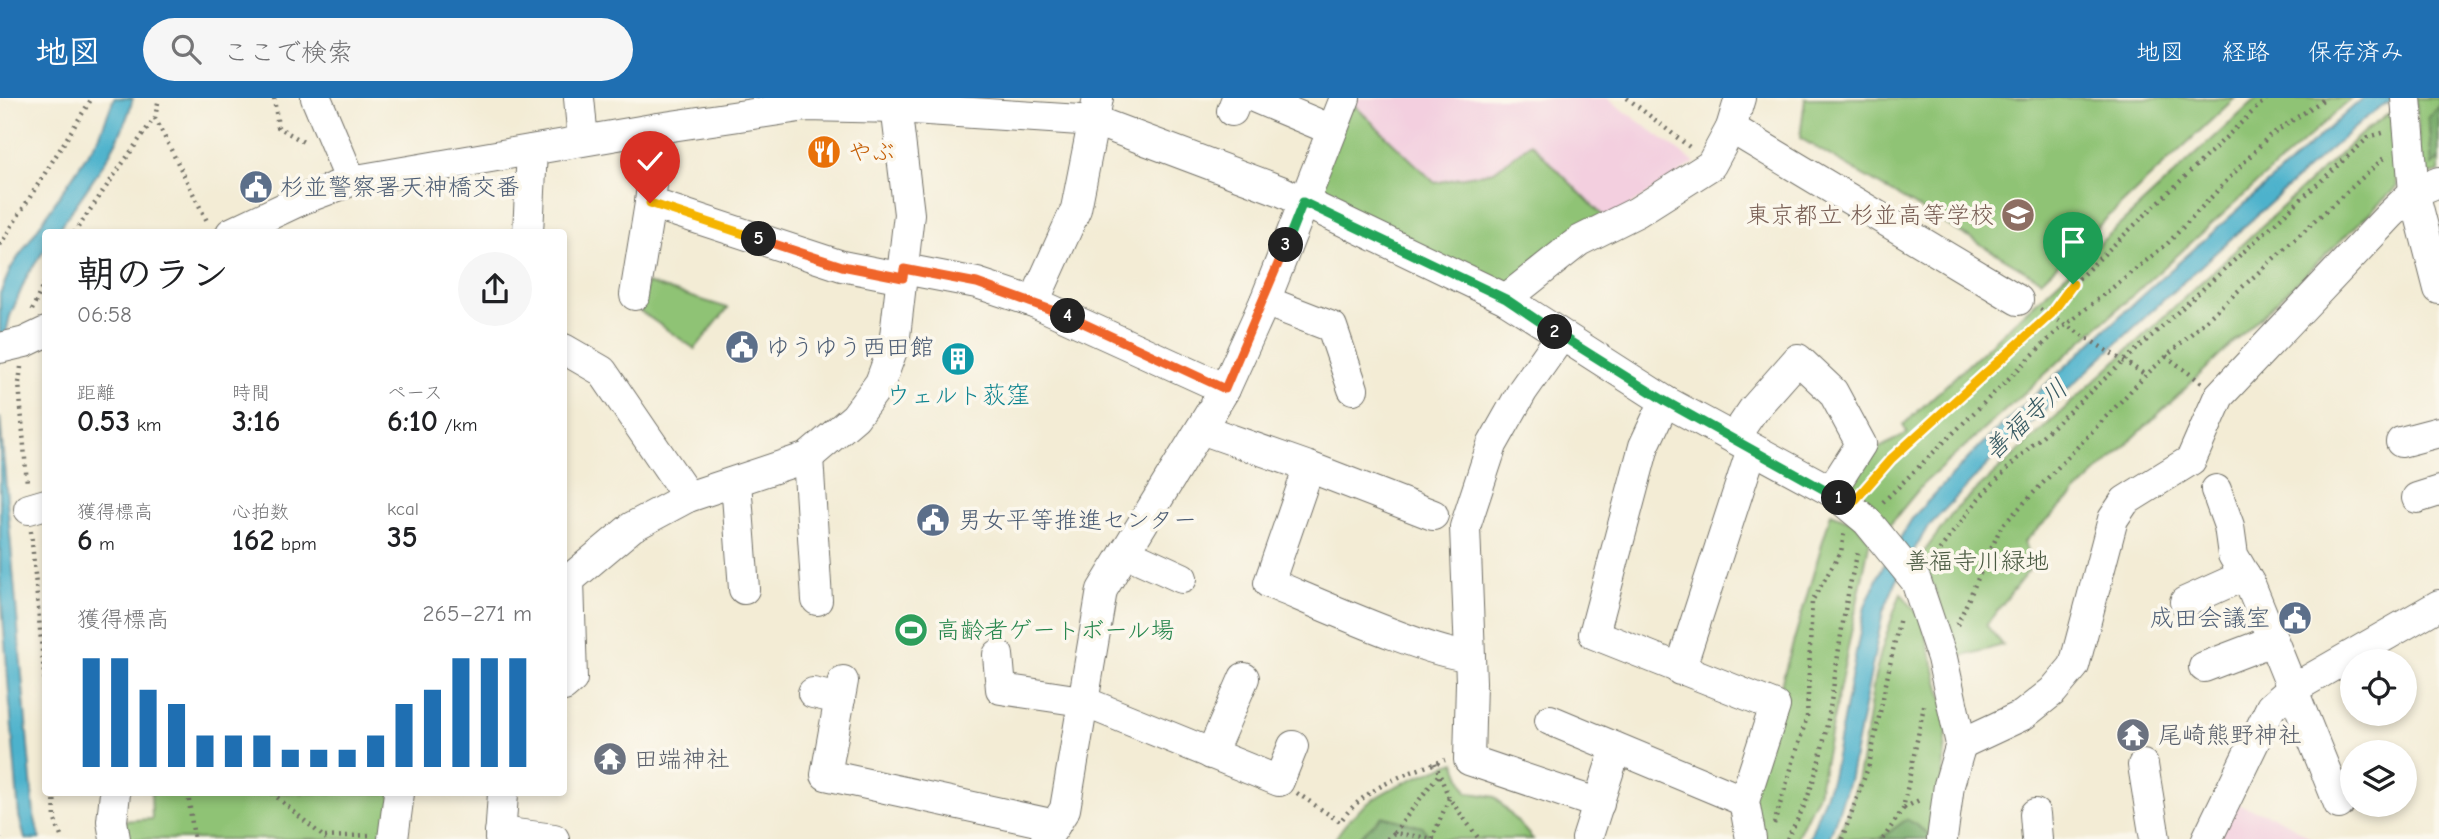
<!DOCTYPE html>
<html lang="ja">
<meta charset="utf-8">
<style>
body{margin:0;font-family:"Comic Neue","Klee One",sans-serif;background:#f6f6f6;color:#202124;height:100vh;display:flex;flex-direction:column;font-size:26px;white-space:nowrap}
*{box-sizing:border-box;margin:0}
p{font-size:23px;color:#757577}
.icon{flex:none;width:38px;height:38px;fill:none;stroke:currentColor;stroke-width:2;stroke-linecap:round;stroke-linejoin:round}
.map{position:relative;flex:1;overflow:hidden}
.side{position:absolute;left:42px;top:131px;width:525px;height:567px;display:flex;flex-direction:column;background:#fff;border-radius:7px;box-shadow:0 4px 10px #0003}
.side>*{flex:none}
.tools{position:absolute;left:2340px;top:551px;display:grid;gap:14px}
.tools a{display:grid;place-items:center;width:77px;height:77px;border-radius:50%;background:#fff;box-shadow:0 4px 10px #0003;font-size:35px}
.pin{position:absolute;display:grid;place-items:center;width:60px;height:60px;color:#fff;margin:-72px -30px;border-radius:50% 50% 50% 0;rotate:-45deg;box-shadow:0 0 7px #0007}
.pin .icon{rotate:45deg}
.km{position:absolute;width:35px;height:35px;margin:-18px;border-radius:50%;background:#222;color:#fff;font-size:19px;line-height:35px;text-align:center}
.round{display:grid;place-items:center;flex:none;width:74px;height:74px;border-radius:37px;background:#f6f6f6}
.headline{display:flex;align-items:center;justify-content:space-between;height:119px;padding:0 35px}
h1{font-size:38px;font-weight:700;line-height:52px}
.metrics{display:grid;grid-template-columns:repeat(3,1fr);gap:10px;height:119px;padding:7px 35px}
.metrics div{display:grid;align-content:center}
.metrics b{font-size:30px;font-weight:700}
.metrics small{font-size:19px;font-weight:400}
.metrics p{font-size:19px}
.chart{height:196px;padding:14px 35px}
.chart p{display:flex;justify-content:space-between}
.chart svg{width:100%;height:126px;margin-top:7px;stroke:#1f6fb2;stroke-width:6}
header{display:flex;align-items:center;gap:42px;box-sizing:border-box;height:98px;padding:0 35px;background:#1f6fb2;color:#fff}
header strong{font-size:33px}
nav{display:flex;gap:38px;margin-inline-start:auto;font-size:24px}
.search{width:490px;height:63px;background:#f6f6f6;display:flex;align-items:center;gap:18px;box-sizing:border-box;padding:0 24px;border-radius:38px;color:#757577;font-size:26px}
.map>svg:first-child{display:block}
.built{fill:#f3cfdf}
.green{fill:#8fc375;stroke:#5d7750;stroke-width:2}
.forest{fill:#73a966;stroke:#4f6a48;stroke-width:2}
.water{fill:#4db2cc;stroke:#3c6e7c;stroke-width:2}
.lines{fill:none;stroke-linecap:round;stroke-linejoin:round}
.minor-casing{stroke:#716f66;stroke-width:32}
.path{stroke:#716f66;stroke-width:4.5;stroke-dasharray:2 5;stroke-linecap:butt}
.minor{stroke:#fff;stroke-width:30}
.split-1-casing{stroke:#fff;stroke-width:14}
.split-2-casing{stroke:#fff;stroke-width:14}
.split-3-casing{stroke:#fff;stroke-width:14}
.split-4-casing{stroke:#fff;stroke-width:14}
.split-5-casing{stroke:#fff;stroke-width:14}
.split-6-casing{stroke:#fff;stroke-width:14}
.split-1{stroke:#f5b400;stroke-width:9}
.split-2{stroke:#22a559;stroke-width:9}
.split-3{stroke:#22a559;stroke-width:9}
.split-4{stroke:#f0652b;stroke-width:9}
.split-5{stroke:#f0652b;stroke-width:9}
.split-6{stroke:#f5b400;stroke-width:9}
.labels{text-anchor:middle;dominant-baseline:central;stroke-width:7;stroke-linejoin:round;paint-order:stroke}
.food-label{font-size:24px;fill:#c56008;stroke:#fbf7ec;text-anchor:start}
.service-label{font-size:24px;fill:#4e5e75;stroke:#fbf7ec;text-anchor:start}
.education-label{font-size:24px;fill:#785e54;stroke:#fbf7ec;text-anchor:end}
.culture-label{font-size:24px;fill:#0d838f;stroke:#fbf7ec}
.park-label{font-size:24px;fill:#495941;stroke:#fbf7ec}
.leisure-label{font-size:24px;fill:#27864d;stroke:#fbf7ec;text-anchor:start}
.worship-label{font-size:24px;fill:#5b616d;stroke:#fbf7ec;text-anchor:start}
.water-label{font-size:26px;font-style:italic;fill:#375a63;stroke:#fbf7ec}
</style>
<header>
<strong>地図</strong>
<div class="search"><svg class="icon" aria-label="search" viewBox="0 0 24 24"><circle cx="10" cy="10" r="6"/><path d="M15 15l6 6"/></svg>ここで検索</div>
<nav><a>地図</a><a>経路</a><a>保存済み</a></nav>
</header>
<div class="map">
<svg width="2439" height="741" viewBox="0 0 2439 741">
<rect width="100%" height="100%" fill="#fbf7ec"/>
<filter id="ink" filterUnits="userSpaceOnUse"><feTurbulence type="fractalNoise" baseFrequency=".0143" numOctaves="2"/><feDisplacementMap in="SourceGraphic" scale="14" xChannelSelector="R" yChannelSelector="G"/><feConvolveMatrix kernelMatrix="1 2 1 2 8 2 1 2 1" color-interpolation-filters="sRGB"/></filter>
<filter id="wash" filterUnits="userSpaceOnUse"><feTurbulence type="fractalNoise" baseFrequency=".00686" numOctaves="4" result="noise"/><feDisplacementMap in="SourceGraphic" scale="28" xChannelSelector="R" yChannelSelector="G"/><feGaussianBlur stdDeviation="1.57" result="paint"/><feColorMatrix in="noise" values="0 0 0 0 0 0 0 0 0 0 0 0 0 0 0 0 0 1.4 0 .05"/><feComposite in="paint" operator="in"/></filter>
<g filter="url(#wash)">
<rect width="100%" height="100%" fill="#f3ecd5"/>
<g class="built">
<path d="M1354 0H1607L1695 65 1502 190 1340 34Z"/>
<path d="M2232 704 2281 721 2313 741H2216Z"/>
</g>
<g class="green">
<path d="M1805 0H2235L2041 182 1800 40Z"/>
<path d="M2257 0H2352L1923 386 1888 429 1845 390 1872 354 1907 335 1903 327Z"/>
<path d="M2416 0H2439V74L2421 79Z"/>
<path d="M1352 5 1435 85 1494 73 1531 45 1603 118 1502 190 1322 104 1315 92Z"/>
<path d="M2391 14 2397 89 2024 444 2032 468 1986 527 2003 547 1949 562C1945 526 1941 492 1918 462L1955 412 2361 36Z"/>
<path d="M647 185 728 210 695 251 640 213Z"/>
<path d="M1831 415 1854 424 1870 442 1818 696 1796 741H1758L1747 703Z"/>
<path d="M1901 495 1921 520 1948 620 1937 741H1836C1861 693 1865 636 1874 583 1880 553 1890 524 1901 495Z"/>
<path d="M1455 664 1467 694 1495 699 1533 741H1335C1361 697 1409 682 1455 664Z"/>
<path d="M151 695H394L387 741H125L120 723 152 721Z"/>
</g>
<g class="forest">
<path d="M2439 7V61L2432 67 2428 20Z"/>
<path d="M1382 718 1423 729 1430 741H1357Z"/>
<path d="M1907 721 1929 736 1930 741H1880Z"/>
</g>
<g class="water">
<path d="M114 0H133C121 50 85 92 56 135H46L45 151 27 178 10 218 0 261V196L11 170 99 39Z"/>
<path d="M2363 0H2395L2367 19 2322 58 2159 206 1994 360 1927 430 1898 479 1883 514 1849 683 1829 741H1809L1832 679 1865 508 1882 470 1913 419 1981 347 2147 193Z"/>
<path d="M0 319 34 717 40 741H25L19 718 0 482Z"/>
</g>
</g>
<g filter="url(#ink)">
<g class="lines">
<g class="minor-casing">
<g id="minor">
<path d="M316 0 351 83"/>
<path d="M579 0 583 42"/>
<path d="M1098 0 1076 111 1034 204 1225 291"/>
<path d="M1256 0 1332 32"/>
<path d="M2406 0 2414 94 2439 191"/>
<path d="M1232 13 1237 0"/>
<path d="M1731 30 2018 202"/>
<path d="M650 105 842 168 903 180"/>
<path d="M231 135 303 101 351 83 658 30 806 8 897 10 1095 23 1281 93 1506 201 1665 303 1831 393 1867 423 1916 483 1942 560 1961 646 1949 687 1942 741"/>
<path d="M528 135 532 52"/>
<path d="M904 171 977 185 1034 204"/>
<path d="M635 197 650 105 658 30"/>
<path d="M1506 201 1579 143 1637 114 1711 67 1731 30 1740 0"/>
<path d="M1265 203 1332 229 1353 291"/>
<path d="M1561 238 1523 292 1492 347 1465 429 1471 584 1469 662 1599 706"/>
<path d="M0 250 25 244 46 234"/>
<path d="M564 251 602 273 688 399"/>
<path d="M1665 303 1644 348 1594 536 1775 608 1744 703 1751 741"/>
<path d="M1201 331 1309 369 1269 485C1304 499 1440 561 1469 557"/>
<path d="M1734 340 1753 312 1798 261 1833 294 1861 346 1831 393"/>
<path d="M2401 344 2439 334"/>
<path d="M808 359 817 502"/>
<path d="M1309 369 1433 417"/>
<path d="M736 384 744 491"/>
<path d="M2216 392 2229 428 2233 457 2250 486 2339 706"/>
<path d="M2417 400 2439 393"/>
<path d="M29 411 46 406"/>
<path d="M1125 454 1182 480"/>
<path d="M564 486 632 429 688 399 808 359 855 319 880 285 894 247 909 116 895 0"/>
<path d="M2185 504 2245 477"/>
<path d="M998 557 1001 591 1082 603 1279 683 1293 648"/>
<path d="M2204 569 2272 543"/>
<path d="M1680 572 1752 351"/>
<path d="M843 583 826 677 1055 727"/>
<path d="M564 588 572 581 569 482"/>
<path d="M813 595 840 601"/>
<path d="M1550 622 1744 703"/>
<path d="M1961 646 2023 617 2053 593 2074 568 2113 421 2125 403 2191 362 2219 298 2390 117 2414 94 2439 84"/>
<path d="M1211 656 1244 580"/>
<path d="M2143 667 2155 741"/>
<path d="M115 695 112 723 115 741"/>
<path d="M2035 716 2037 741"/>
<path d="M500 734 554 741"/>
<path d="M393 741 399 695"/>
<path d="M500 741 503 695"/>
<path d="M1046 741 1065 711 1102 492 1225 291 1265 203 1345 0"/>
<path d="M1587 741 1616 650"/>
<path d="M2207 741 2271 609 2291 592 2439 507"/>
</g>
</g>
<g class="path">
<path d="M274 0 278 29 307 46"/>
<path d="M1627 0 1692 51"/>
<path d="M155 20 208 125"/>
<path d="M74 135 155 19 159 0"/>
<path d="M0 147 92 0"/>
<path d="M2040 211 2146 277"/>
<path d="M32 212 46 181"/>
<path d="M2166 258 2202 285"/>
<path d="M21 269 19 285 27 386"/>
<path d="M1864 391 1891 361 2051 216 2073 186 2267 0"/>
<path d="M1883 404 2053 237 2167 146 2269 38 2326 0"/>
<path d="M31 433 46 597"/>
<path d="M1931 463 1980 399 2017 361 2369 39 2386 34"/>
<path d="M1957 527 2001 429 2146 277 2386 58"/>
<path d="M1435 665 1449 700 1479 741"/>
<path d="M54 695 55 722 62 741"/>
<path d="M188 695 194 741"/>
<path d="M272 695 326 741"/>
<path d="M1297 695 1340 724C1364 689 1407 675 1445 662"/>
<path d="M1904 710 1921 701"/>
<path d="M1774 726 1807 619 1812 503 1841 454 1844 436"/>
<path d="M1394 735 1439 676"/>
<path d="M325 739 370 737"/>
<path d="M0 740V741"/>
<path d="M1387 741 1394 735 1435 741"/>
<path d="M1432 741 1449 700"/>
<path d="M1787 741C1794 727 1803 713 1808 698 1837 619 1835 532 1859 451"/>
<path d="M1842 741 1869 667 1900 519"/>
<path d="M1883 741 1903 711 1925 603"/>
</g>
<use href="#minor" class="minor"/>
</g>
</g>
<g class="lines" filter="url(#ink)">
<g class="split-1-casing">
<path id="split-1" d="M1839 400 1849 409 1891 361 2051 216 2073 186"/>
</g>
<g class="split-2-casing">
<path id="split-2" d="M1555 234 1665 303 1839 400"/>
</g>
<g class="split-3-casing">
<path id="split-3" d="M1286 147 1303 104 1506 201 1555 234"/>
</g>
<g class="split-4-casing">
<path id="split-4" d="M1068 218 1225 291 1286 147"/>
</g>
<g class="split-5-casing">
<path id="split-5" d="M759 141 842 168 903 180 904 171 977 185 1068 218"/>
</g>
<g class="split-6-casing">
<path id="split-6" d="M650 105 759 141"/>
</g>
<use href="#split-1" class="split-1"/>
<use href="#split-2" class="split-2"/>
<use href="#split-3" class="split-3"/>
<use href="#split-4" class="split-4"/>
<use href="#split-5" class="split-5"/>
<use href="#split-6" class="split-6"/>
</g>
<defs>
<g id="restaurant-disc" transform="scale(1.75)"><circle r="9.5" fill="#e8710a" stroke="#fbf7ec"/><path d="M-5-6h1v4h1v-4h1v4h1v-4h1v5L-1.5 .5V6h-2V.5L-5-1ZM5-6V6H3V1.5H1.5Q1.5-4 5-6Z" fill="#fff"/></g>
<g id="civic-disc" transform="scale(1.75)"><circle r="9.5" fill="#5c6f8a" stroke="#fbf7ec"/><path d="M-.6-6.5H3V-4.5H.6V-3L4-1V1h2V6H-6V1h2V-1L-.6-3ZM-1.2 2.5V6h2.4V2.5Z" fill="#fff"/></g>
<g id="school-disc" transform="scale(1.75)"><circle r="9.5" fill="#8d6e63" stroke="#fbf7ec"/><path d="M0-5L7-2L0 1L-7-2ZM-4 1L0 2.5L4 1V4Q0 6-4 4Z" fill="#fff"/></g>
<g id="building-disc" transform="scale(1.75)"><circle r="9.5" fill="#0f9aa8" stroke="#fbf7ec"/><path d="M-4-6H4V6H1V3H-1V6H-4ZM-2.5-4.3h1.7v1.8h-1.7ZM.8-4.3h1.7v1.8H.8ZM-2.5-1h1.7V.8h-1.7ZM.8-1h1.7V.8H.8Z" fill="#fff"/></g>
<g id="stadium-disc" transform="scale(1.75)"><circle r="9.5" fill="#2e9e5b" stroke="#fbf7ec"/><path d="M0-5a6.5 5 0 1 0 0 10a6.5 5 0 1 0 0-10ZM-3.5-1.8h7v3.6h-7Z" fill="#fff"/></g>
<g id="temple-disc" transform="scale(1.75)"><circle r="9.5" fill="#6b7280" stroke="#fbf7ec"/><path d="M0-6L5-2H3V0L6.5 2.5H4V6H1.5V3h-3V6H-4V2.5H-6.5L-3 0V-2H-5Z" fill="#fff"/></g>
</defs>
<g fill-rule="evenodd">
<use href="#restaurant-disc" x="824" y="54"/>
<use href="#civic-disc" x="256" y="89"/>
<use href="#school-disc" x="2018" y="117"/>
<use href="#civic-disc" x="742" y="249"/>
<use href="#building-disc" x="958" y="261"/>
<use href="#civic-disc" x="933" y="422"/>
<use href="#civic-disc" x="2295" y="520"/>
<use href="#stadium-disc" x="911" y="532"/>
<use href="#temple-disc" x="2133" y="637"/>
<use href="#temple-disc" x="610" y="661"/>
</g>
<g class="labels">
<g class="food-label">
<text x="848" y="54">やぶ</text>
</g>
<g class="service-label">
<text x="280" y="89">杉並警察署天神橋交番</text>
<text x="766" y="249">ゆうゆう西田館</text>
<text x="958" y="422">男女平等推進センター</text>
<text x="2270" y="520" text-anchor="end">成田会議室</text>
</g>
<g class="education-label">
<text x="1994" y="117">東京都立 杉並高等学校</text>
</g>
<g class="culture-label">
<text x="958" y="297">ウェルト荻窪</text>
</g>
<g class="park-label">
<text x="1977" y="463">善福寺川緑地</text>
</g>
<g class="leisure-label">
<text x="936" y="532">高齢者ゲートボール場</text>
</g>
<g class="worship-label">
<text x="2158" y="637">尾崎熊野神社</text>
<text x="634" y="661">田端神社</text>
</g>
<g class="water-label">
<text transform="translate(2026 322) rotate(-43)">善福寺川</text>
</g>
</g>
</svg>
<div class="tools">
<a><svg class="icon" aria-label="locate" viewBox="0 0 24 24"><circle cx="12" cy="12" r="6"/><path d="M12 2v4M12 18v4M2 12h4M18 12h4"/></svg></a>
<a><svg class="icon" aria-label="layers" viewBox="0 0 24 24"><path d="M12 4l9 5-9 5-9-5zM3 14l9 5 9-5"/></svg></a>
</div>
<div class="pin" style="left:2073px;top:186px;background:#1e9e55"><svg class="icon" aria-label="arrive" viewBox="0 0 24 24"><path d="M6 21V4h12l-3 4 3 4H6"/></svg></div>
<div class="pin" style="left:650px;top:105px;background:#d93025"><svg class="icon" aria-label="check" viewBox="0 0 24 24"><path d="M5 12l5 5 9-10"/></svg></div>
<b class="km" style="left:1839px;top:400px">1</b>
<b class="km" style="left:1555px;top:234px">2</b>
<b class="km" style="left:1286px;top:147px">3</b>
<b class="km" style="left:1068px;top:218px">4</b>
<b class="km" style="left:759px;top:141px">5</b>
<section class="side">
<div class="headline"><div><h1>朝のラン</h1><p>06:58</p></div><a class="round"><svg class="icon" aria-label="share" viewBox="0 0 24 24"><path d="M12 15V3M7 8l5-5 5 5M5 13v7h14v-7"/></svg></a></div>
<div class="metrics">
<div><p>距離</p><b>0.53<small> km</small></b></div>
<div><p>時間</p><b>3:16</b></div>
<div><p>ペース</p><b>6:10<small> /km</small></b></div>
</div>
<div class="metrics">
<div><p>獲得標高</p><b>6<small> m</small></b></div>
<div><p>心拍数</p><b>162<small> bpm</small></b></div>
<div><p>kcal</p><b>35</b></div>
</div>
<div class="chart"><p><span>獲得標高</span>265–271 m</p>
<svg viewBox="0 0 160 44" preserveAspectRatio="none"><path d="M5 44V6M15 44V6M25 44V17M35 44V22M45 44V33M55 44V33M65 44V33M75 44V38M85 44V38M95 44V38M105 44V33M115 44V22M125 44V17M135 44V6M145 44V6M155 44V6"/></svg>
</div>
</section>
</div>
